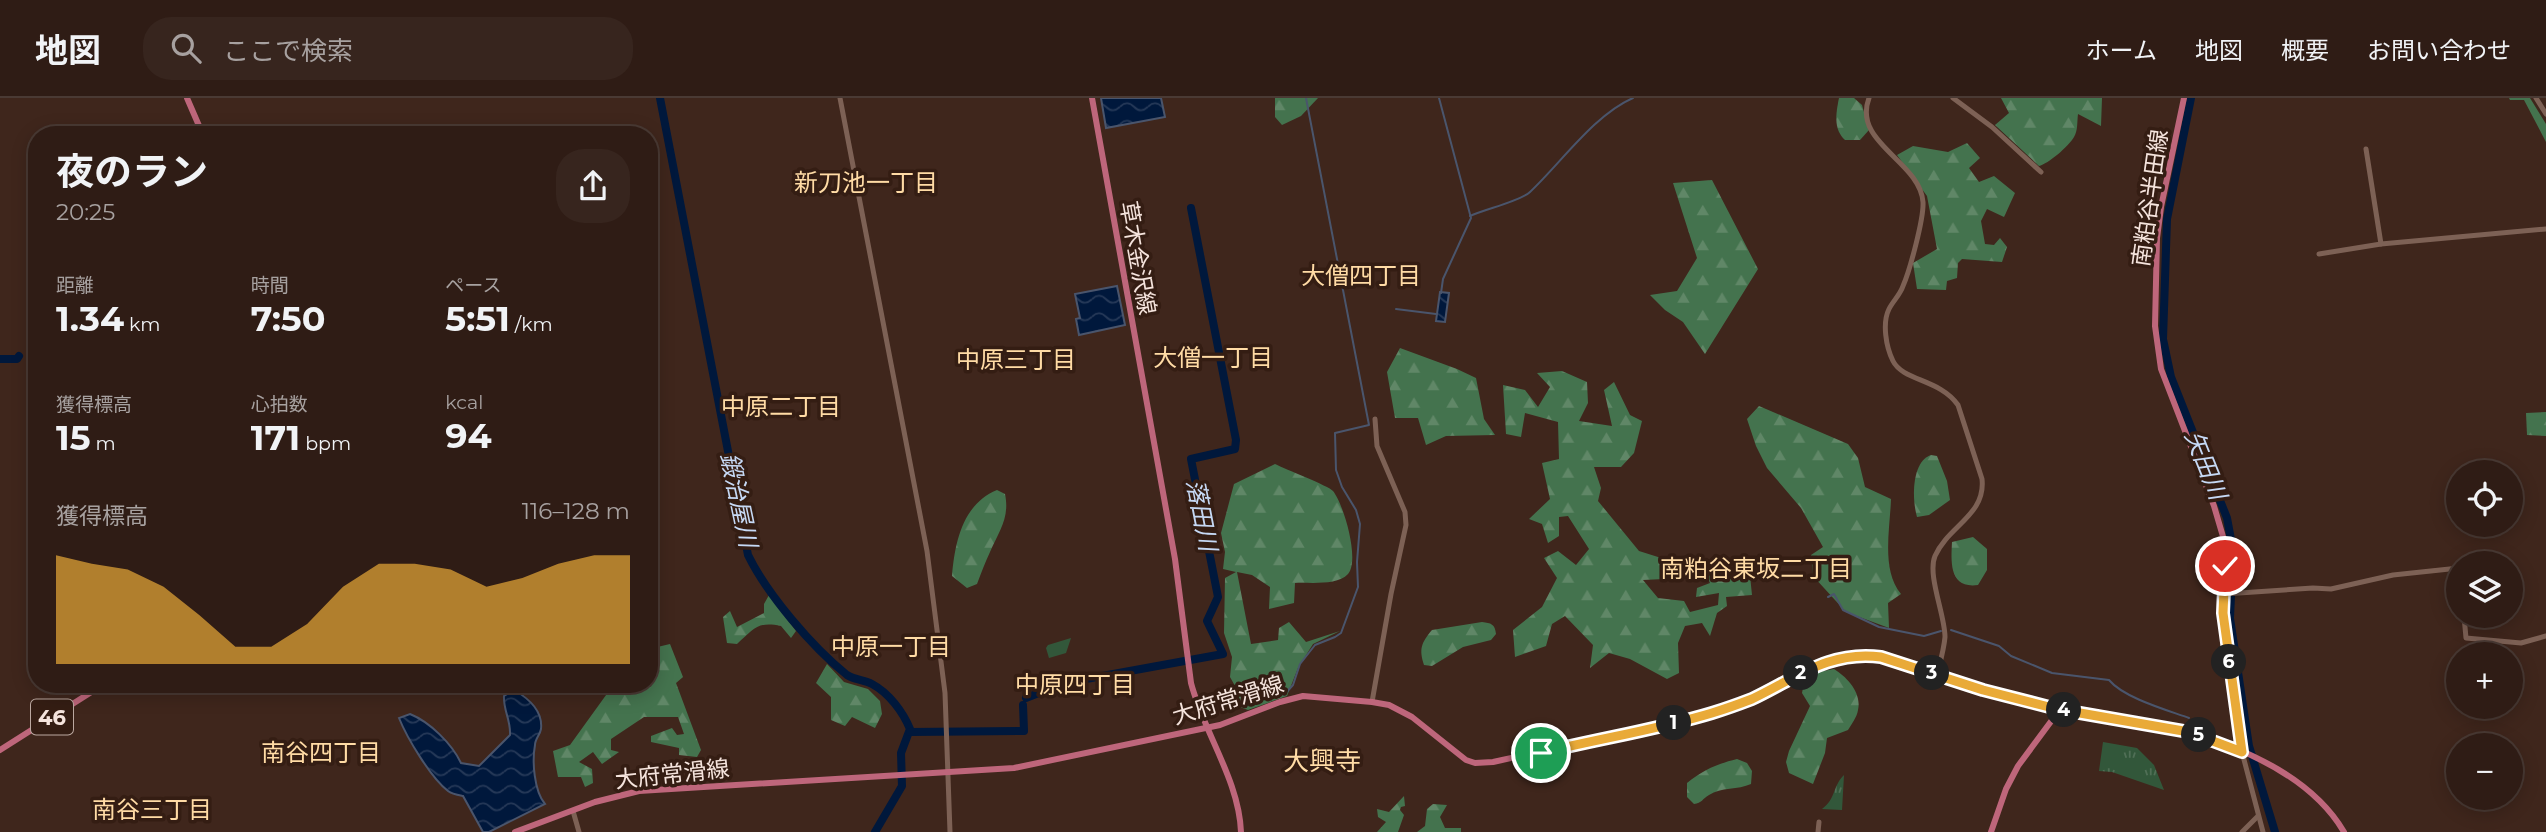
<!DOCTYPE html>
<html lang="ja">
<meta charset="utf-8">
<style>
body{margin:0;font-family:Montserrat,"Noto Sans JP",sans-serif;background:#37251e;color:#f1f3f6;height:100vh;display:flex;flex-direction:column;font-size:26px;white-space:nowrap}
*{box-sizing:border-box;margin:0}
p{font-size:23px;color:#a7a1a0}
.icon{flex:none;width:38px;height:38px;fill:none;stroke:currentColor;stroke-width:2;stroke-linecap:round;stroke-linejoin:round}
.map{position:relative;flex:1;overflow:hidden}
.side{position:absolute;left:28px;top:28px;width:630px;height:567px;display:flex;flex-direction:column;background:#2f1c15;border-radius:28px;box-shadow:0 4px 18px #0003,0 0 0 2px #4a3a34}
.side>*{flex:none}
.fabs{position:absolute;left:2446px;top:362px;display:grid;gap:14px}
.fabs a{display:grid;place-items:center;width:77px;height:77px;border-radius:50%;background:#2f1c15;box-shadow:0 4px 18px #0003,0 0 0 2px #4a3a34;font-size:35px}
.pin{position:absolute;display:grid;place-items:center;width:60px;height:60px;color:#fff;margin:-30px;border:4px solid #fff;border-radius:50%;box-shadow:0 2px 7px #0007}
.km{position:absolute;width:35px;height:35px;margin:-18px;border-radius:50%;background:#222;color:#fff;font-size:19px;line-height:35px;text-align:center}
.round{display:grid;place-items:center;flex:none;width:74px;height:74px;border-radius:28px;background:#37251e}
.headline{display:flex;align-items:center;justify-content:space-between;height:119px;padding:0 28px}
h1{font-size:38px;font-weight:700;line-height:52px}
.metrics{display:grid;grid-template-columns:repeat(3,1fr);gap:10px;height:119px;padding:7px 28px}
.metrics div{display:grid;align-content:center}
.metrics b{font-size:35px;font-weight:700}
.metrics small{font-size:19px;font-weight:400}
.metrics p{font-size:19px}
.chart{height:196px;padding:14px 28px}
.chart p{display:flex;justify-content:space-between}
.chart svg{width:100%;height:126px;margin-top:7px;fill:#e9aa38;opacity:.7}
header{display:flex;align-items:center;gap:42px;box-sizing:border-box;height:98px;padding:0 35px;background:#2f1c15;border-bottom:2px solid #4a3a34}
header strong{font-size:33px}
nav{display:flex;gap:38px;margin-inline-start:auto;font-size:24px}
.search{width:490px;height:63px;background:#37251e;display:flex;align-items:center;gap:18px;box-sizing:border-box;padding:0 24px;border-radius:28px;color:#a7a1a0;font-size:26px}
.map>svg:first-child{display:block}
.forest{fill:url(#forest-firs)}
.park{fill:url(#park-tufts)}
.water{fill:url(#water-waves);stroke:#4a556c;stroke-width:2}
.lines{fill:none;stroke-linecap:round;stroke-linejoin:round}
.stream{stroke:#4a556c;stroke-width:2}
.river{stroke:#00183c;stroke-width:8}
.minor{stroke:#7d6155;stroke-width:5}
.major{stroke:#be667b;stroke-width:6}
.route-casing{stroke:#fff;stroke-width:14}
.route{stroke:#e9aa38;stroke-width:9}
.labels{text-anchor:middle;dominant-baseline:central;stroke-width:7;stroke-linejoin:round;paint-order:stroke}
.shield{fill:#341d13;stroke:#bba8a0;stroke-width:2}
.shield-label{font-size:21px;font-weight:bold;fill:#f5e4dd}
.street-label{font-size:23px;fill:#f5e4dd;stroke:#341d13}
.neighbourhood-label{font-size:24px;fill:#ffdba5;stroke:#341d13}
.water-label{font-size:24px;font-style:italic;fill:#c6d9f5;stroke:#341d13}
.quarter-label{font-size:26px;fill:#ffdba5;stroke:#341d13}
</style>
<header>
<strong>地図</strong>
<div class="search"><svg class="icon" aria-label="search" viewBox="0 0 24 24"><circle cx="10" cy="10" r="6"/><path d="M15 15l6 6"/></svg>ここで検索</div>
<nav><a>ホーム</a><a>地図</a><a>概要</a><a>お問い合わせ</a></nav>
</header>
<div class="map">
<svg width="2546" height="734" viewBox="0 0 2546 734">
<defs>
<pattern id="forest-firs" width="22" height="20" patternUnits="userSpaceOnUse" patternTransform="scale(1.75)"><rect width="22" height="20" fill="#44734e"/><path d="M5 1l3.5 6h-7zM16 11l3.5 6h-7z" fill="#608767"/></pattern>
<pattern id="park-tufts" width="24" height="20" patternUnits="userSpaceOnUse" patternTransform="scale(1.75)"><rect width="24" height="20" fill="#32573a"/><path d="M3 7l-1-3M5 7V3M7 7l1-3M15 17l-1-3M17 17v-4M19 17l1-3" fill="none" stroke="#506f56"/></pattern>
<pattern id="water-waves" width="16" height="10" patternUnits="userSpaceOnUse" patternTransform="scale(1.75)"><rect width="16" height="10" fill="#00183c"/><path d="M0 5q4-4 8 0t8 0" fill="none" stroke="#263958"/></pattern>
</defs>
<rect width="100%" height="100%" fill="#3f261c"/>
<g class="forest">
<path d="M1275 0H1318L1301 18 1282 27 1275 19Z"/>
<path d="M1839 0H1854L1862 7 1869 32 1860 42H1845C1833 31 1836 15 1839 0Z"/>
<path d="M2001 0H2102L2101 28 2078 16C2077 23 2078 33 2074 39 2069 48 2048 66 2039 68L1995 27 2009 15Z"/>
<path d="M2509 0H2530L2546 26V44L2524 2H2510Z"/>
<path d="M1967 45 1980 60 1969 70 1979 84 1994 78 2015 95 2004 119 1987 111 1981 123 1985 146 1994 147 2000 140 2007 149 2002 164 1962 161 1958 165 1957 180 1947 183 1946 192 1917 191 1913 165 1937 151 1927 98 1897 57 1913 48 1948 54Z"/>
<path d="M1712 82 1758 171 1705 256 1683 224 1665 212 1650 197 1677 193 1697 160 1673 85Z"/>
<path d="M1400 250 1457 271 1476 280 1484 321 1495 337 1446 338 1426 347 1418 320H1395L1387 274Z"/>
<path d="M1562 273 1587 284 1588 305 1579 323 1612 328 1604 292 1614 284 1630 317 1642 323 1634 355 1621 369H1594L1601 390 1598 403 1639 453 1677 465 1664 481 1643 482 1658 500 1684 503 1690 514 1718 507 1719 495 1696 499 1697 490 1710 485 1704 471 1719 478 1749 468 1752 497 1726 499 1727 508 1717 515 1710 538 1702 525 1685 528 1678 545 1679 575 1667 581 1630 561 1609 555 1590 570 1593 547 1565 518 1552 526 1546 548 1515 559 1513 532 1542 509 1557 480 1544 460 1558 453 1576 467 1589 451 1568 418 1559 419V438L1548 445 1542 426 1529 421 1550 401 1542 365 1559 361 1558 324 1525 315 1521 339 1506 336 1503 287 1525 292 1538 309 1550 289 1537 275Z"/>
<path d="M1759 308 1848 346 1858 360 1865 389 1891 401C1890 431 1881 472 1901 496L1888 505 1889 530 1846 514 1813 478 1811 457 1823 449 1801 410 1767 370 1756 348 1747 321Z"/>
<path d="M2546 314V338L2527 337 2526 315Z"/>
<path d="M1931 357 1937 358 1947 383 1950 402 1929 417 1917 419C1912 402 1911 364 1931 357Z"/>
<path d="M1275 366C1285 371 1329 388 1333 393 1344 407 1360 462 1348 476 1337 488 1310 484 1295 485L1294 505 1269 511 1270 489 1252 477 1237 474 1251 546 1278 542 1279 530 1289 524 1306 544 1340 533 1313 546 1298 570 1287 598 1248 612 1237 608 1239 595 1230 579 1232 559 1224 535 1225 480 1236 474 1223 471 1225 454 1221 435 1234 386Z"/>
<path d="M997 392 1005 396C1010 420 999 433 990 454 985 465 981 475 977 486L967 490 952 478C955 443 963 406 997 392Z"/>
<path d="M1973 439 1987 451V472L1978 487C1949 491 1951 464 1952 444Z"/>
<path d="M769 497 796 533 791 540 781 528C757 523 754 531 737 546L727 545 723 519 730 513 737 529 764 515V506Z"/>
<path d="M1482 524C1491 525 1495 526 1496 536L1491 542 1463 549 1432 568 1424 567C1419 551 1421 545 1432 532Z"/>
<path d="M670 546 683 579 676 585 701 652 697 659 679 657V650L651 644V638L672 630 677 637 684 636 678 619H644L611 641V652L619 654 602 666 593 654 579 664 592 671 593 685 585 689 581 679H558L553 653 570 647 614 586H649V551Z"/>
<path d="M827 566 844 584 868 591 880 603 882 616 875 630 852 619 845 628 831 622V599L816 585Z"/>
<path d="M1834 571C1847 579 1862 595 1858 612 1857 619 1851 627 1848 632L1827 640 1825 655 1813 686 1789 675 1786 664 1789 653 1810 608 1802 595 1805 580 1818 574Z"/>
<path d="M1737 661 1747 665 1752 673 1751 686C1738 692 1721 689 1709 697 1702 701 1702 705 1694 706L1687 699V685C1703 672 1717 666 1737 661Z"/>
<path d="M1404 698 1405 708 1401 709 1400 712 1404 717 1398 734H1377L1386 724 1378 719 1377 711 1389 714Z"/>
<path d="M1433 706 1447 707 1440 719 1445 730H1461V734H1417L1425 728 1427 711Z"/>
</g>
<g class="park">
<path d="M1071 540 1066 555 1049 560 1046 550 1048 547Z"/>
<path d="M2103 644 2137 650 2154 667 2164 692 2112 674 2099 673Z"/>
<path d="M1844 677 1842 712 1822 711C1836 701 1833 687 1844 677Z"/>
</g>
<g class="water">
<path d="M1101 0H1161L1165 19 1106 30Z"/>
<path d="M1117 188 1125 227 1079 237 1076 221 1080 220 1075 196Z"/>
<path d="M1440 194 1449 195 1445 224 1436 223Z"/>
<path d="M514 592C528 600 543 613 541 631 540 637 535 641 535 647 532 663 534 693 545 706L489 734H483L463 698C458 697 452 696 448 693 431 680 407 640 399 620L410 616C430 624 452 646 461 665L479 668 510 637C511 622 503 612 504 598Z"/>
</g>
<g class="lines">
<g class="stream">
<path d="M1439 0 1471 120 1443 181 1441 195"/>
<path d="M1470 118C1485 111 1521 103 1530 94 1560 66 1595 16 1633 0"/>
<path d="M1396 211 1436 216"/>
<path d="M1828 499 1834 496 1843 512 1879 529 1924 538 1941 533"/>
<path d="M1951 532 1999 548 2011 558 2052 575 2109 582C2124 600 2167 612 2189 620"/>
<path d="M1284 597 1293 587 1300 566 1315 547 1335 539 1341 535 1358 489 1357 464 1360 426 1356 412 1342 389 1336 372 1335 335 1369 327 1306 0"/>
</g>
<g class="river">
<path d="M660 0 748 457C767 496 812 549 847 577 855 582 864 582 872 586 889 595 903 614 910 631L901 655 902 688 875 734"/>
<path d="M2191 0 2167 121 2163 241 2171 279 2227 420 2233 452 2230 520 2249 648 2275 734"/>
<path d="M0 261H17L19 258"/>
<path d="M1026 600 1064 585 1223 556 1207 523 1218 499 1191 361 1235 351 1236 342 1191 110"/>
<path d="M910 634 1024 633 1023 607"/>
</g>
<g class="minor">
<path d="M840 0 927 453 945 595 950 734"/>
<path d="M1869 0C1852 45 1920 63 1923 104 1924 120 1910 172 1903 188 1900 197 1893 203 1889 211 1882 225 1886 249 1893 263 1903 283 1940 281 1958 307L1982 381C1986 417 1948 428 1935 458 1927 477 1945 517 1945 539 1944 551 1940 565 1937 577"/>
<path d="M1953 0 1992 29 2041 74"/>
<path d="M2536 0 2546 16"/>
<path d="M2366 51 2381 146"/>
<path d="M2319 156 2381 146 2546 131"/>
<path d="M2224 496 2313 490 2331 491 2393 477 2459 470"/>
<path d="M2464 518 2466 540 2521 545 2546 538"/>
<path d="M1372 604 1391 496 1406 427 1405 414 1377 348 1375 321"/>
<path d="M2242 654 2263 734"/>
<path d="M573 713 579 734"/>
<path d="M1818 734 1819 724"/>
<path d="M2242 734 2258 718"/>
</g>
<g class="major">
<path d="M187 0 203 37"/>
<path d="M1092 0 1175 461 1191 585C1204 635 1239 682 1241 734"/>
<path d="M2184 0 2161 109 2157 140 2155 228 2161 271 2214 408 2224 442 2223 515 2242 654"/>
<path d="M0 652 104 586"/>
<path d="M515 734 595 704 639 693 1014 670 1220 627 1280 604 1303 598 1372 604 1389 607 1412 619 1466 662 1475 665 1493 664 1690 621 1753 600 1823 565 1845 558 1881 559 1983 592 2057 611 2189 634C2246 651 2313 681 2344 734"/>
<path d="M1991 734 2006 691 2018 668 2055 618 2057 611"/>
</g>
</g>
<g class="lines">
<g class="route-casing">
<path id="route" d="M1541 655C1597 641 1656 632 1712 615 1725 611 1739 606 1752 601 1796 580 1830 552 1881 559L1983 592 2057 611 2189 634 2242 654 2223 515 2225 468"/>
</g>
<use href="#route" class="route"/>
</g>
<g class="labels">
<rect class="shield" x="31" y="601.5" width="42" height="35" rx="5"/>
<g class="shield-label">
<text x="52" y="619">46</text>
</g>
<g class="street-label">
<text transform="translate(2150 100) rotate(-82)">南粕谷半田線</text>
<text transform="translate(1138 160) rotate(80)">草木金沢線</text>
<text transform="translate(1228 602) rotate(-17)">大府常滑線</text>
<text transform="translate(672 676) rotate(-6)">大府常滑線</text>
</g>
<g class="neighbourhood-label">
<text x="866" y="84">新刀池一丁目</text>
<text x="1361" y="177">大僧四丁目</text>
<text x="1213" y="259">大僧一丁目</text>
<text x="1016" y="261">中原三丁目</text>
<text x="781" y="308">中原二丁目</text>
<text x="1756" y="470">南粕谷東坂二丁目</text>
<text x="891" y="548">中原一丁目</text>
<text x="1075" y="586">中原四丁目</text>
<text x="321" y="654">南谷四丁目</text>
<text x="152" y="711">南谷三丁目</text>
</g>
<g class="water-label">
<text transform="translate(2206 367) rotate(68)">矢田川</text>
<text transform="translate(739 402) rotate(78)">鍛治屋川</text>
<text transform="translate(1202 417) rotate(79)">落田川</text>
</g>
<g class="quarter-label">
<text x="1322" y="663">大興寺</text>
</g>
</g>
</svg>
<div class="fabs">
<a><svg class="icon" aria-label="locate" viewBox="0 0 24 24"><circle cx="12" cy="12" r="6"/><path d="M12 2v4M12 18v4M2 12h4M18 12h4"/></svg></a>
<a><svg class="icon" aria-label="layers" viewBox="0 0 24 24"><path d="M12 4l9 5-9 5-9-5zM3 14l9 5 9-5"/></svg></a>
<a>+</a>
<a>−</a>
</div>
<div class="pin" style="left:1541px;top:655px;background:#1e9e55"><svg class="icon" aria-label="arrive" viewBox="0 0 24 24"><path d="M6 21V4h12l-3 4 3 4H6"/></svg></div>
<div class="pin" style="left:2225px;top:468px;background:#d93025"><svg class="icon" aria-label="check" viewBox="0 0 24 24"><path d="M5 12l5 5 9-10"/></svg></div>
<b class="km" style="left:1674px;top:625px">1</b>
<b class="km" style="left:1801px;top:575px">2</b>
<b class="km" style="left:1932px;top:575px">3</b>
<b class="km" style="left:2064px;top:612px">4</b>
<b class="km" style="left:2199px;top:637px">5</b>
<b class="km" style="left:2229px;top:564px">6</b>
<section class="side">
<div class="headline"><div><h1>夜のラン</h1><p>20:25</p></div><a class="round"><svg class="icon" aria-label="share" viewBox="0 0 24 24"><path d="M12 15V3M7 8l5-5 5 5M5 13v7h14v-7"/></svg></a></div>
<div class="metrics">
<div><p>距離</p><b>1.34<small> km</small></b></div>
<div><p>時間</p><b>7:50</b></div>
<div><p>ペース</p><b>5:51<small> /km</small></b></div>
</div>
<div class="metrics">
<div><p>獲得標高</p><b>15<small> m</small></b></div>
<div><p>心拍数</p><b>171<small> bpm</small></b></div>
<div><p>kcal</p><b>94</b></div>
</div>
<div class="chart"><p><span>獲得標高</span>116–128 m</p>
<svg viewBox="0 0 160 44" preserveAspectRatio="none"><path d="M0 44V6L10 9L20 11L30 17L40 27L50 38L60 38L70 30L80 17L90 9L100 9L110 11L120 17L130 14L140 9L150 6L160 6V44z"/></svg>
</div>
</section>
</div>
